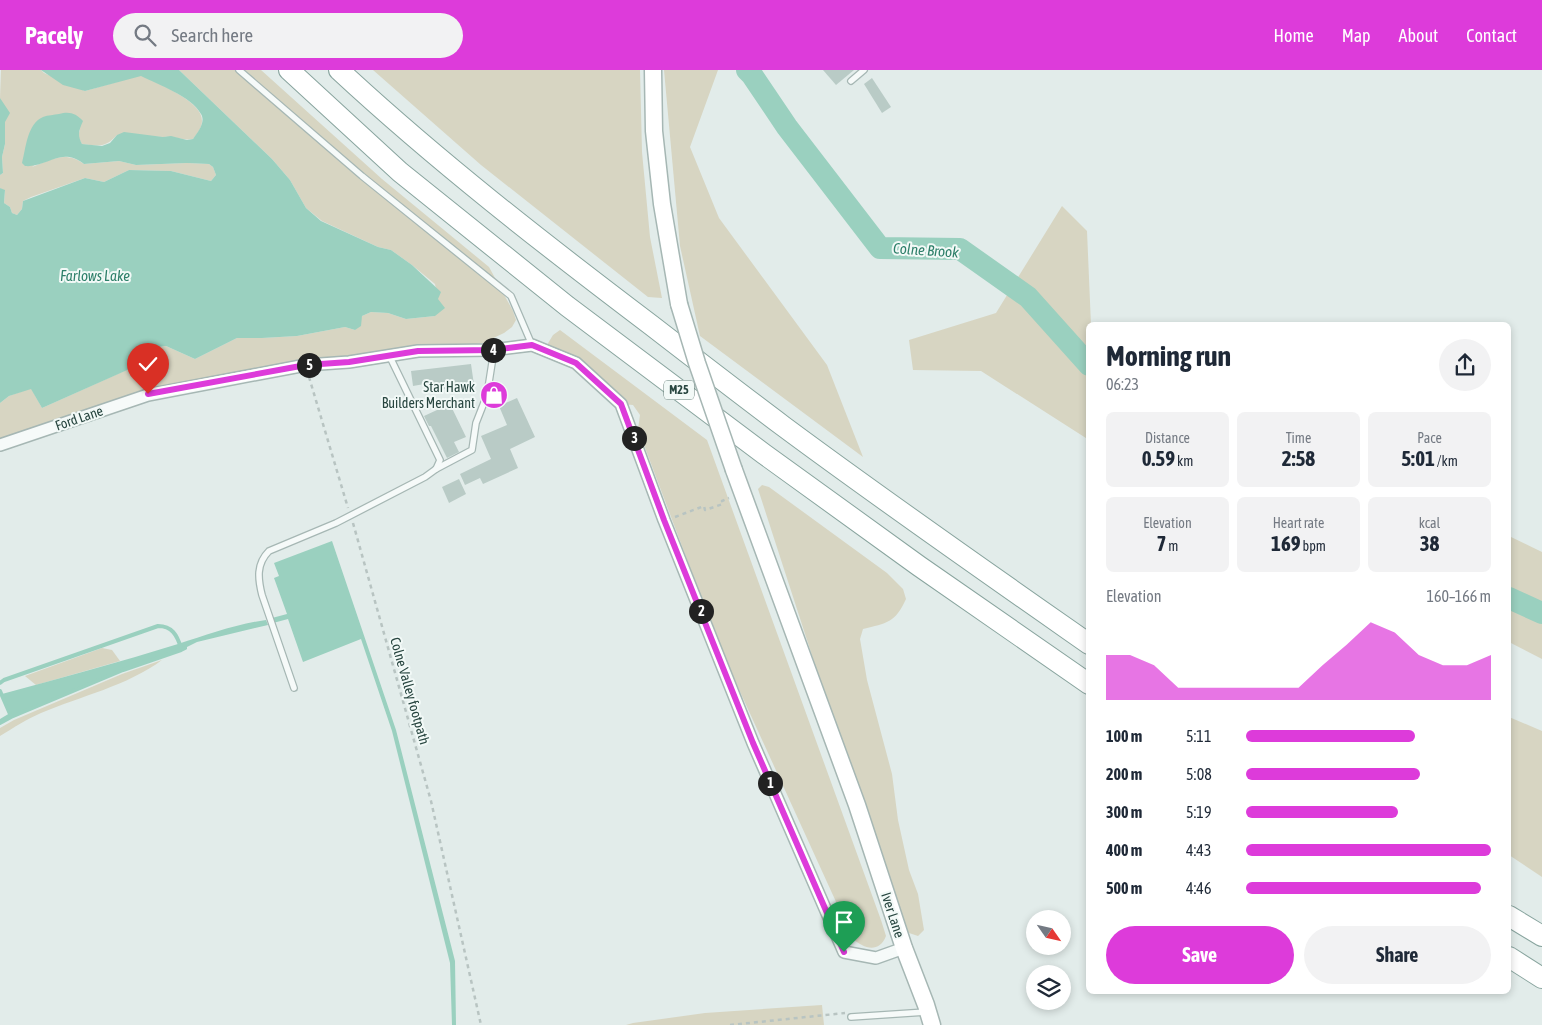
<!DOCTYPE html>
<meta charset="utf-8">
<style>
body{margin:0;font-family:"Asap Condensed",sans-serif;background:#f2f2f3;color:#1f2937;height:100vh;display:flex;flex-direction:column;font-size:19px;white-space:nowrap}
*{box-sizing:border-box;margin:0}
p{font-size:16px;color:#747a83}
.icon{flex:none;width:28px;height:28px;fill:none;stroke:currentColor;stroke-width:2;stroke-linecap:round;stroke-linejoin:round}
.map{position:relative;flex:1;overflow:hidden}
.side{position:absolute;left:1086px;top:252px;width:425px;height:672px;display:flex;flex-direction:column;background:#fff;border-radius:8px;box-shadow:0 2px 8px #0003}
.side>*{flex:none}
.needle{width:32px;rotate:124deg}
.fabs{position:absolute;left:1026px;top:840px;display:grid;gap:10px}
.fabs a{display:grid;place-items:center;width:45px;height:45px;border-radius:50%;background:#fff;box-shadow:0 2px 8px #0003;font-size:25px}
.pin{position:absolute;display:grid;place-items:center;width:42px;height:42px;color:#fff;margin:-51px -21px;border-radius:50% 50% 50% 0;rotate:-45deg;box-shadow:0 0 5px #0007}
.pin .icon{rotate:45deg}
.km{position:absolute;width:25px;height:25px;margin:-12px;border-radius:50%;background:#222;color:#fff;font-size:14px;line-height:25px;text-align:center}
.round{display:grid;place-items:center;flex:none;width:52px;height:52px;border-radius:26px;background:#f2f2f3}
.headline{display:flex;align-items:center;justify-content:space-between;height:85px;padding:0 20px}
h1{font-size:28px;font-weight:700;line-height:38px}
.metrics{display:grid;grid-template-columns:repeat(3,1fr);gap:8px;height:85px;padding:5px 20px}
.metrics div{display:grid;align-content:center;border-radius:8px;background:#f2f2f3;text-align:center}
.metrics b{font-size:21px;font-weight:700}
.metrics small{font-size:14px;font-weight:400}
.metrics p{font-size:14px}
.chart{height:140px;padding:10px 20px}
.chart p{display:flex;justify-content:space-between}
.chart svg{width:100%;height:90px;margin-top:5px;fill:#dd3bda;opacity:.7}
.primary-button{display:flex;gap:10px;margin-top:auto;padding:10px 20px}
.primary-button a{flex:1;height:58px;border-radius:30px;background:#dd3bda;color:#fff;font-size:20px;font-weight:700;line-height:58px;text-align:center}
.primary-button a+a{background:#f2f2f3;color:#1f2937}
ul{padding:0 20px;list-style:none;font-size:16px}
li{display:grid;grid-template-columns:80px 60px 1fr;align-items:center;height:38px}
li i{height:12px;border-radius:6px;background:#dd3bda}
header{display:flex;align-items:center;gap:30px;box-sizing:border-box;height:70px;padding:0 25px;background:#dd3bda;color:#fff}
header strong{font-size:24px}
nav{display:flex;gap:28px;margin-inline-start:auto;font-size:18px}
.search{width:350px;height:45px;background:#f2f2f3;display:flex;align-items:center;gap:12px;box-sizing:border-box;padding:0 18px;border-radius:28px;color:#747a83;font-size:19px}
.map>svg:first-child{display:block}
.green{fill:#d7d5c2}
.water{fill:#9ad0bf}
.lines{fill:none;stroke-linecap:round;stroke-linejoin:round}
.stream{stroke:#9ad0bf;stroke-width:4}
.river{stroke:#9ad0bf;stroke-width:22}
.building{fill:#b9cbc6}
.service-casing{stroke:#a6b7b4;stroke-width:8}
.minor-casing{stroke:#a6b7b4;stroke-width:14}
.secondary-casing{stroke:#a6b7b4;stroke-width:19}
.motorway-casing{stroke:#88a49e;stroke-width:22}
.path{stroke:#b8c4c2;stroke-width:2.5;stroke-dasharray:4 4;stroke-linecap:butt}
.service{stroke:#f6faf9;stroke-width:5.5}
.minor{stroke:#f6faf9;stroke-width:11}
.secondary{stroke:#fff;stroke-width:16}
.motorway{stroke:#fff;stroke-width:20}
.secondary-bridge-casing{stroke:#a6b7b4;stroke-width:19;stroke-linecap:butt}
.secondary-bridge{stroke:#fff;stroke-width:16}
.route-casing{stroke:#fff;stroke-width:10}
.route{stroke:#dd3bda;stroke-width:6}
.labels{text-anchor:middle;dominant-baseline:central;stroke-width:4;stroke-linejoin:round;paint-order:stroke}
.shield{fill:#f2f9f7;stroke:#657c77;stroke-width:1}
.shield-label{font-size:12px;font-weight:bold;fill:#284640}
.poi-label{font-size:14px;fill:#284640;stroke:#f2f9f7;text-anchor:end}
.street-label{font-size:14px;fill:#284640;stroke:#f2f9f7}
.water-label{font-size:15px;font-style:italic;fill:#2d7f69;stroke:#f2f9f7}
</style>
<header>
<strong>Pacely</strong>
<div class="search"><svg class="icon" aria-label="search" viewBox="0 0 24 24"><circle cx="10" cy="10" r="6"/><path d="M15 15l6 6"/></svg>Search here</div>
<nav><a>Home</a><a>Map</a><a>About</a><a>Contact</a></nav>
</header>
<div class="map">
<svg width="1542" height="955" viewBox="0 0 1542 955">
<rect width="100%" height="100%" fill="#e2ecea"/>
<g class="green">
<path d="M1 0H41L44 3 85 21 141 5C156 13 203 31 202 51 202 58 197 64 193 69 183 71 174 66 164 67L117 65C105 78 99 76 82 74L78 67 80 59 32 97C51 90 65 80 84 94L119 91 136 95 187 93 209 94 213 97 216 105 211 111 171 101 129 100 104 112 85 108 31 127 23 131 22 139 17 145 12 143 10 137 4 133 5 121 0 118V105L3 103 2 87 5 74V51L0 28Z"/>
<path d="M179 0H261L382 109 489 197 513 241 516 250 512 257 504 263 483 273 470 275 433 276 149 323 0 374V333L9 326 31 318 42 338 142 293 156 277 166 276 195 289 237 268H262L297 266 345 257 355 260 362 246 371 242 388 243 406 249 435 246 438 229 435 214 412 195 391 180 378 177 322 151 306 138 290 110 272 89Z"/>
<path d="M373 0H640L642 82 650 167 662 228 648 227 481 95Z"/>
<path d="M664 0H718L690 77 719 148 827 295 863 387 700 266 680 176Z"/>
<path d="M1062 136 1087 161 1091 255H1089V370L981 301 913 300 909 270 996 243Z"/>
<path d="M560 260 707 370 881 850 886 866C879 884 863 878 853 869L721 580 638 359 640 345 633 335 622 334 547 275 553 265Z"/>
<path d="M762 415 769 417 887 503 903 519 906 529C895 553 887 553 863 559L860 569 867 610 892 704 898 750 909 800 918 824 924 860 918 866 909 863 903 855 845 687 758 419Z"/>
<path d="M1509 466 1542 482V589L1509 572Z"/>
<path d="M102 578 112 580 120 591 36 615 25 606Z"/>
<path d="M162 590C127 616 81 626 41 643 27 649 13 658 0 666V658L14 650 122 604Z"/>
<path d="M1509 647 1542 661V807L1509 785Z"/>
<path d="M822 935 824 955H626L633 953 705 943Z"/>
</g>
<g class="water">
<path d="M41 0H179L272 89 290 110 306 138 321 151 378 177 391 180 412 195 441 222 438 229 445 238 435 246 406 249 388 243 371 242 362 246 361 256 355 260 345 257 297 266 262 268H237L195 289 166 276 157 277 143 293 42 338 31 319 9 326 0 333V118L5 120 4 133 10 137 12 143 17 145 22 139 23 131 85 108 104 112 129 100 171 101 211 111 216 105 213 97 209 94 187 93 136 95 119 91 84 94C60 76 48 98 25 96L22 93C26 78 27 54 43 47 48 45 54 45 59 44 69 41 76 43 83 51 79 60 77 65 82 74L102 76 110 73 117 65 124 62 163 67 171 66 187 70 193 69C198 62 206 52 201 44 191 26 159 15 141 6L85 21 63 15Z"/>
<path d="M0 28 10 43 5 52V74L2 87 3 103 0 105Z"/>
<path d="M332 471 396 660 455 891 456 955H452L450 893 392 661 361 569 303 592 288 549 273 553 272 548 287 544 274 508 279 506 274 493Z"/>
<path d="M266 550 268 555 197 572 181 580 123 600 11 647 0 654V649L10 643 2 624C61 608 120 592 178 574 207 565 236 554 266 550Z"/>
</g>
<g class="lines">
<g class="stream">
<path d="M0 613 4 610 158 556C172 556 177 565 181 578"/>
<path d="M0 621 10 644"/>
<path d="M0 653 11 647 123 600 181 580 185 578"/>
</g>
<g class="river">
<path d="M747 0 752 5 787 57 880 178 960 179 1028 227 1089 295"/>
<path d="M1509 528 1542 543"/>
</g>
</g>
<g class="building">
<path d="M823 0H854L836 15Z"/>
<path d="M872 8 891 37 882 43 864 14Z"/>
<path d="M471 294 474 315 431 321 430 313 413 316 411 301Z"/>
<path d="M517 328 535 367 510 379 518 398 483 414 480 408 465 415 460 404 491 389 481 366 507 355 499 336Z"/>
<path d="M450 334 466 367 454 372 459 382 447 388 431 356H429L424 346Z"/>
<path d="M459 409 466 424 449 433 442 417Z"/>
</g>
<g class="lines">
<g class="service-casing">
<g id="service">
<path d="M239 0 362 106 511 226 532 275"/>
<path d="M851 11 864 0"/>
<path d="M436 399 472 380 476 353 487 325 492 293V280"/>
<path d="M294 618 262 525C258 509 256 494 269 481L336 453 425 407 436 399 440 390 389 285"/>
<path d="M851 947 926 942"/>
</g>
</g>
<g class="minor-casing">
<path id="minor" d="M0 375 148 325 306 295 349 292 418 281 492 280 532 275 576 293 621 334 664 450 753 673 844 882 876 888 904 878"/>
</g>
<g class="secondary-casing">
<g id="secondary">
<path d="M653 0 654 61 662 134 679 234"/>
<path d="M734 400 857 735 904 878 926 935 932 955"/>
</g>
</g>
<g class="motorway-casing">
<g id="motorway">
<path d="M289 0 400 102 567 236 764 384 919 496 1089 614"/>
<path d="M339 0C437 91 544 174 651 255 695 289 739 323 783 356 884 431 986 502 1089 574"/>
<path d="M1509 846 1542 866"/>
<path d="M1509 887 1542 908"/>
</g>
</g>
<g class="path">
<path d="M309 307 348 438"/>
<path d="M675 447 704 436 705 440 723 434 722 431 729 428"/>
<path d="M353 453 431 731 481 955"/>
<path d="M730 955 845 943"/>
</g>
<use href="#service" class="service"/>
<use href="#minor" class="minor"/>
<use href="#secondary" class="secondary"/>
<use href="#motorway" class="motorway"/>
<g class="secondary-bridge-casing">
<path id="secondary-bridge" d="M679 234 697 293 734 400"/>
</g>
<use href="#secondary-bridge" class="secondary-bridge"/>
</g>
<g class="lines">
<g class="route-casing">
<path id="route" d="M148 324 306 295 349 292 418 281 492 280 532 275 576 293 621 334 664 450 753 673 844 882"/>
</g>
<use href="#route" class="route"/>
</g>
<defs>
<g id="shop-disc" transform="scale(1.4375)"><circle r="9.5" fill="#dd3bda" stroke="#f2f9f7"/><path d="M-5-2.5h2.3a2.7 3.5 0 0 1 5.4 0H5L5.5 6h-11ZM-1.5-2.5h3a1.5 2.3 0 0 0-3 0Z" fill="#fff"/></g>
</defs>
<g fill-rule="evenodd">
<use href="#shop-disc" x="494" y="325"/>
</g>
<g class="labels">
<rect class="shield" x="664" y="310.5" width="30" height="19" rx="4"/>
<g class="shield-label">
<text x="679" y="320">M25</text>
</g>
<g class="poi-label">
<text x="475" y="317">Star Hawk<tspan x="475" dy="16">Builders Merchant</tspan></text>
</g>
<g class="street-label">
<text transform="translate(79 348) rotate(-19)">Ford Lane</text>
<text transform="translate(410 621) rotate(74)">Colne Valley footpath</text>
<text transform="translate(893 845) rotate(72)">Iver Lane</text>
</g>
<g class="water-label">
<text transform="translate(926 180) rotate(4)">Colne Brook</text>
<text x="95" y="205">Farlows Lake</text>
</g>
</g>
</svg>
<div class="fabs">
<a><svg class="needle" viewBox="-14 -14 28 28"><path d="M0-13l5 13h-10z" fill="#e53935"/><path d="M0 13l5-13h-10z" fill="#747a83"/></svg></a>
<a><svg class="icon" aria-label="layers" viewBox="0 0 24 24"><path d="M12 4l9 5-9 5-9-5zM3 14l9 5 9-5"/></svg></a>
</div>
<div class="pin" style="left:844px;top:882px;background:#1e9e55"><svg class="icon" aria-label="arrive" viewBox="0 0 24 24"><path d="M6 21V4h12l-3 4 3 4H6"/></svg></div>
<div class="pin" style="left:148px;top:324px;background:#d93025"><svg class="icon" aria-label="check" viewBox="0 0 24 24"><path d="M5 12l5 5 9-10"/></svg></div>
<b class="km" style="left:770px;top:713px">1</b>
<b class="km" style="left:701px;top:541px">2</b>
<b class="km" style="left:634px;top:368px">3</b>
<b class="km" style="left:493px;top:280px">4</b>
<b class="km" style="left:309px;top:295px">5</b>
<section class="side">
<div class="headline"><div><h1>Morning run</h1><p>06:23</p></div><a class="round"><svg class="icon" aria-label="share" viewBox="0 0 24 24"><path d="M12 15V3M7 8l5-5 5 5M5 13v7h14v-7"/></svg></a></div>
<div class="metrics">
<div><p>Distance</p><b>0.59<small> km</small></b></div>
<div><p>Time</p><b>2:58</b></div>
<div><p>Pace</p><b>5:01<small> /km</small></b></div>
</div>
<div class="metrics">
<div><p>Elevation</p><b>7<small> m</small></b></div>
<div><p>Heart rate</p><b>169<small> bpm</small></b></div>
<div><p>kcal</p><b>38</b></div>
</div>
<div class="chart"><p><span>Elevation</span>160–166 m</p>
<svg viewBox="0 0 160 44" preserveAspectRatio="none"><path d="M0 44V22L10 22L20 27L30 38L40 38L50 38L60 38L70 38L80 38L90 27L100 17L110 6L120 11L130 22L140 27L150 27L160 22V44z"/></svg>
</div>
<ul>
<li><b>100 m</b>5:11<i style="width:69%"></i></li>
<li><b>200 m</b>5:08<i style="width:71%"></i></li>
<li><b>300 m</b>5:19<i style="width:62%"></i></li>
<li><b>400 m</b>4:43<i style="width:100%"></i></li>
<li><b>500 m</b>4:46<i style="width:96%"></i></li>
</ul>
<div class="primary-button"><a>Save</a><a>Share</a></div>
</section>
</div>
